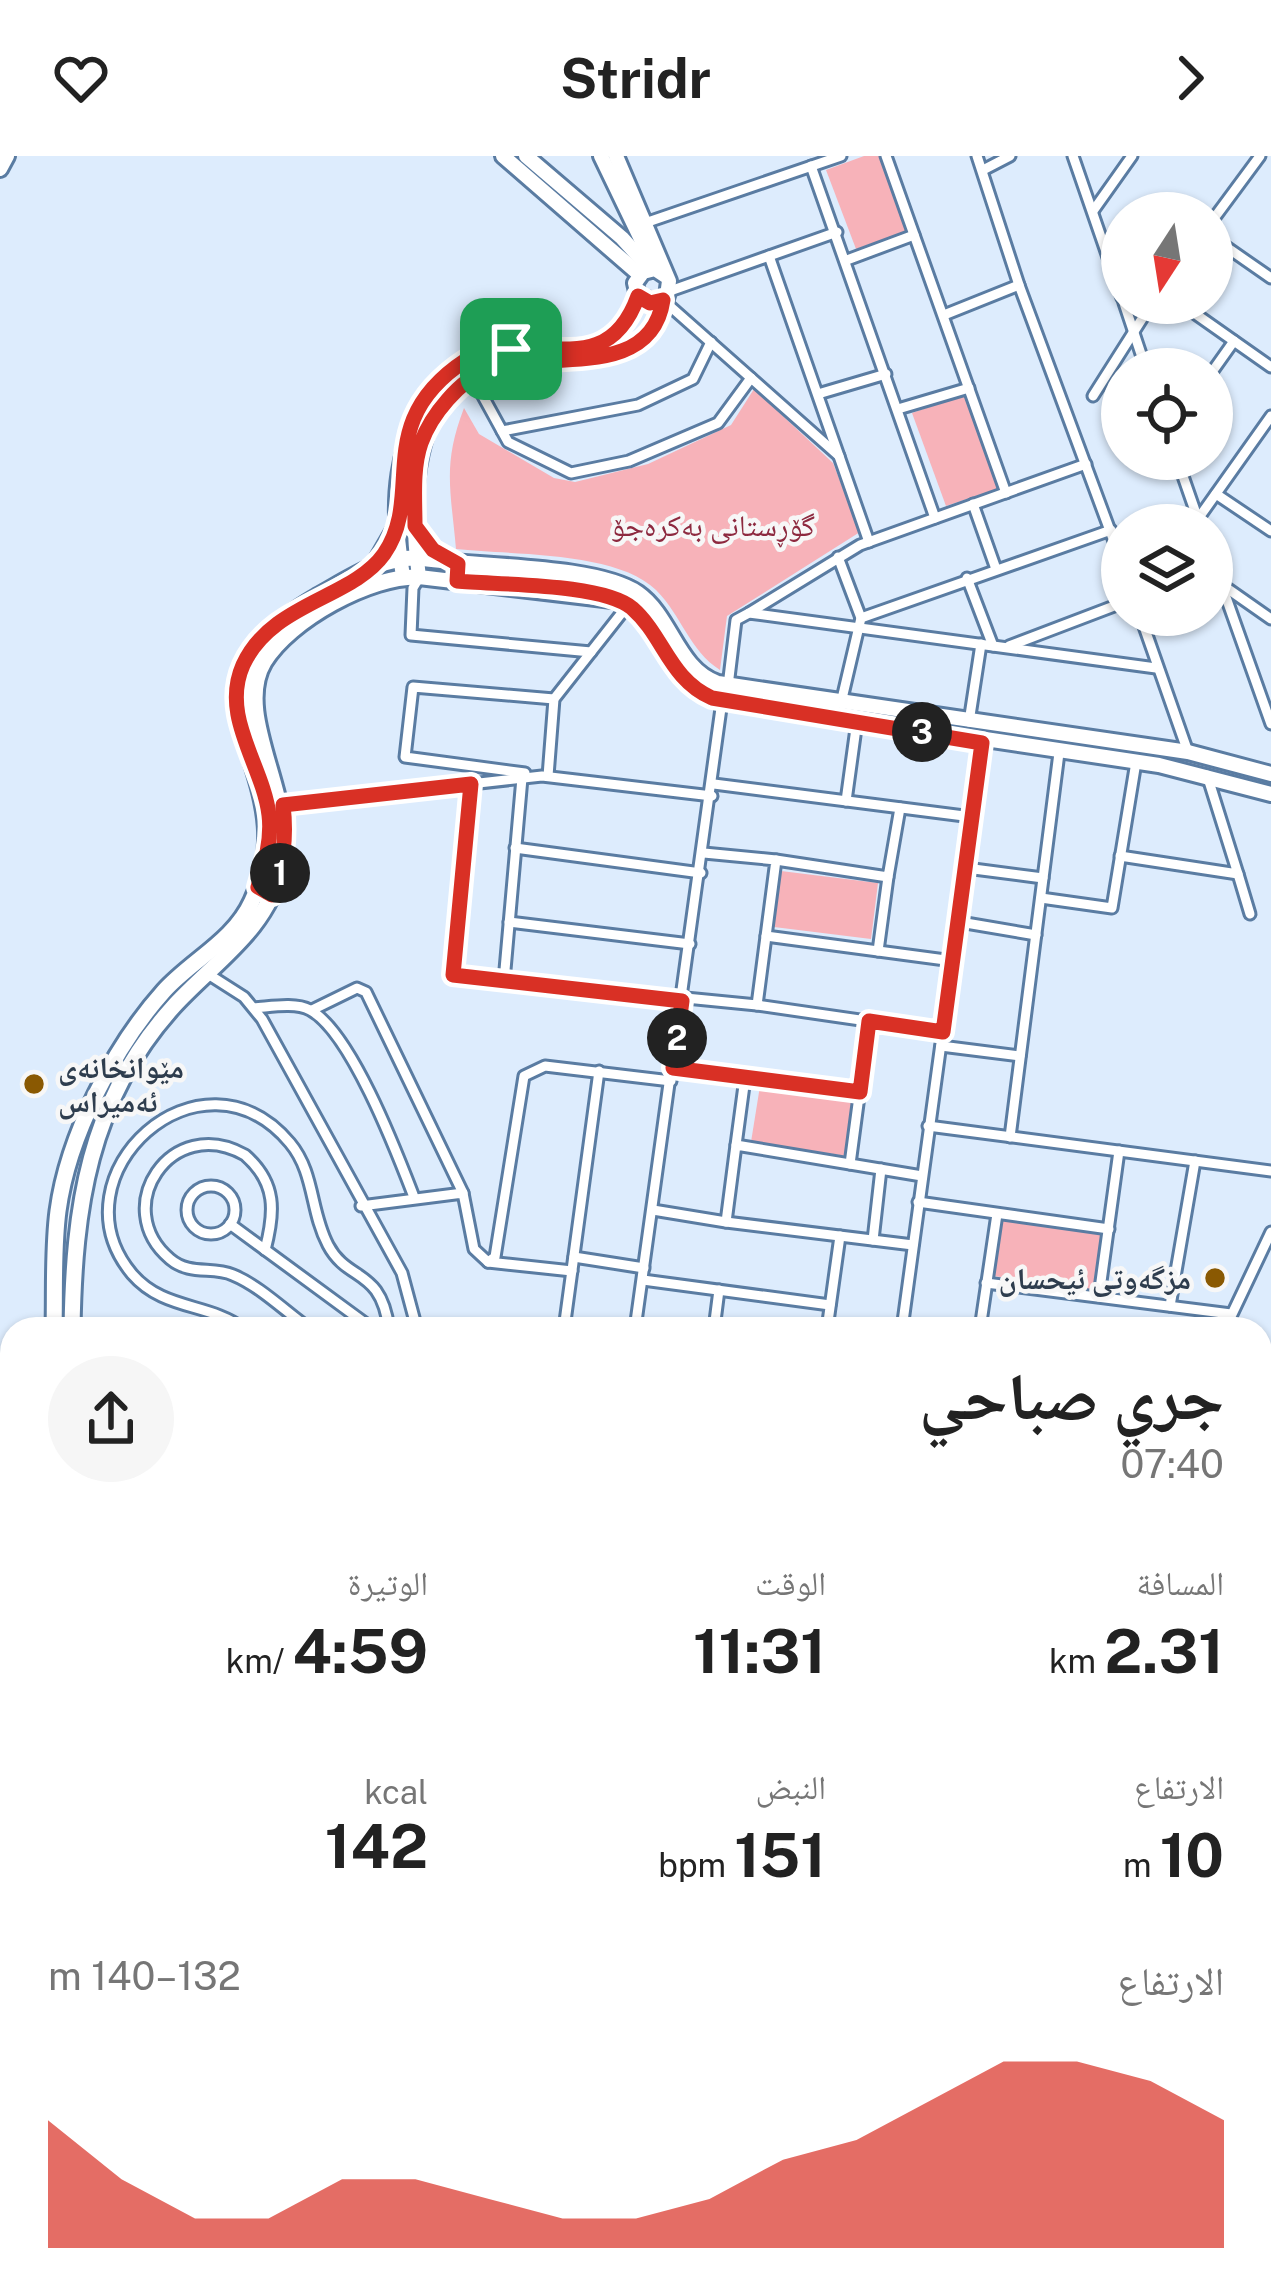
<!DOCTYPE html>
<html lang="ar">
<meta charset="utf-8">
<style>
body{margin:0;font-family:"Public Sans","Noto Naskh Arabic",sans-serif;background:#f6f6f6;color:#222;direction:rtl;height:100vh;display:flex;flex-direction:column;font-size:45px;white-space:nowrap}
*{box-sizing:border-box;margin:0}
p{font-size:39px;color:#767676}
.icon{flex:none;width:66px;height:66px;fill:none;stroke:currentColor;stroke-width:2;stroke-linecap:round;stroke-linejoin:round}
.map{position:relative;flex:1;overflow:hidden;direction:ltr}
.drawer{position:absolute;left:0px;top:1161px;width:1272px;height:975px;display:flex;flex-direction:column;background:#fff;border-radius:36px 36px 0 0;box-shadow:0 3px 9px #0004;direction:rtl}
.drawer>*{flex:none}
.needle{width:78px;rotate:192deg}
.fabs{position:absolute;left:1101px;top:36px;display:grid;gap:24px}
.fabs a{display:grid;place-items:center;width:132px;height:132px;border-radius:50%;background:#fff;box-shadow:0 3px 9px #0004;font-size:60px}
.pin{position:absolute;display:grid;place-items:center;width:102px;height:102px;color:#fff;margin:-51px;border-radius:24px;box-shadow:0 6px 18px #0006}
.km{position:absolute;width:60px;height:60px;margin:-30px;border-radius:50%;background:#222;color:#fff;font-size:33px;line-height:60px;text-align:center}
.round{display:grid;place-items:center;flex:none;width:126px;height:126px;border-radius:63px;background:#f6f6f6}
.overview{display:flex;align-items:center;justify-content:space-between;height:204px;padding:0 48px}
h1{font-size:66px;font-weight:700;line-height:90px}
.metrics{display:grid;grid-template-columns:repeat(3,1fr);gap:18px;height:204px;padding:12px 48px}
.metrics div{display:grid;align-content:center}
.metrics b{font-size:60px;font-weight:700}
.metrics small{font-size:33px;font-weight:400}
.metrics p{font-size:33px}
.chart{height:336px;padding:24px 48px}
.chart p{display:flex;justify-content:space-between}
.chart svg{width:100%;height:216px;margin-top:12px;fill:#d93025;opacity:.7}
header{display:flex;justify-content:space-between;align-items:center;height:156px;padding:0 48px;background:#fff;font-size:54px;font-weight:700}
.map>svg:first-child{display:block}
.green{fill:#f7b2b9}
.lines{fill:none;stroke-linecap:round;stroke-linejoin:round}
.minor-casing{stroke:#5a7ca2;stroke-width:15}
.secondary-casing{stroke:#5a7ca2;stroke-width:20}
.primary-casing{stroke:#5a7ca2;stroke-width:21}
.minor{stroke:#fff;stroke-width:9}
.secondary{stroke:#fff;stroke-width:14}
.primary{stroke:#fff;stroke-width:15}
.route-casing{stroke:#fff;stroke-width:24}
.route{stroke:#d93025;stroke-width:15}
.poi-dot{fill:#8a5902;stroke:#f7f7f7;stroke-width:4.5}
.labels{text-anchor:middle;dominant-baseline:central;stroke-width:9;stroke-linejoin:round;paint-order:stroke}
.park-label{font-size:30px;fill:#8d293f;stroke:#f7f7f7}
.poi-label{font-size:30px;font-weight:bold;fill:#2e3d4e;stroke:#f7f7f7;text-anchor:start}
</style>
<header><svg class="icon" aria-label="forward" viewBox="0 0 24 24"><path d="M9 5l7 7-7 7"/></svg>Stridr<svg class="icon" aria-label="heart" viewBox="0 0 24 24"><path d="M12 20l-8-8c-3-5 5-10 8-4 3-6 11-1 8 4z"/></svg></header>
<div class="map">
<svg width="1271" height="2135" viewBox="0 0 1271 2135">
<rect width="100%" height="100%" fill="#ddecfd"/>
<g class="green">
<path d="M864 0H881L909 74 856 93 826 14Z"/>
<path d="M754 233 833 307 860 376 727 460 720 514C689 494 682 460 656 434 617 395 511 399 456 393 451 335 442 309 464 252L479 278 554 322 575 326 648 308 731 269Z"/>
<path d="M966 238 1000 332 946 350 912 257Z"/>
<path d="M781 715 878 727 871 783 774 771Z"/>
<path d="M760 930 854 943 847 1000 751 986Z"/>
<path d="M1002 1063 1101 1078 1093 1136 994 1120Z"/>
</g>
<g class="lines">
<g class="minor-casing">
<g id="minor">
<path d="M886 0 1006 337"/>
<path d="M977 0 1019 129 1122 407"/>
<path d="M1073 0 1122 142"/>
<path d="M811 10 935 362"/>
<path d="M983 14 1010 0"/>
<path d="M1093 55 1132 0"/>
<path d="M1212 65 1260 0"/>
<path d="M645 67 841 0"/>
<path d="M1212 81 1271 122"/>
<path d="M769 100 869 386"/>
<path d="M847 104 914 79"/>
<path d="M670 135 837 76"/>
<path d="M663 144 839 300"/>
<path d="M1124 147 1146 213"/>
<path d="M1180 147 1271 211"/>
<path d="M944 159 1019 129"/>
<path d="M1212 216 1234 185"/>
<path d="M473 222 508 286 571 317 629 305 718 267 751 222"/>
<path d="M818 238 886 218"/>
<path d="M1093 240 1152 147"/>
<path d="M898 253 969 232"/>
<path d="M502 275 638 249 693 223 711 186"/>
<path d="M1177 303 1200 369"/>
<path d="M1216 338 1271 375"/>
<path d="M973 348 996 413"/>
<path d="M1198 363 1271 260"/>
<path d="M838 401 861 462"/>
<path d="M1212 402 1271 568"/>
<path d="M419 422 413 432 411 479 591 496"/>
<path d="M967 422 993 490"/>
<path d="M1221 428 1271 463"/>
<path d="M749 457 860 389 1086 308"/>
<path d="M1140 459 1188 596"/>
<path d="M1009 490 1122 447"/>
<path d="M728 530 736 464 749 457 1156 512"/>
<path d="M841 547 861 462 1111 374"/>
<path d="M969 566 981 488"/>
<path d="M525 617 405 601 413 531 554 543"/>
<path d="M548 620 554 543 628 449"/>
<path d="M471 628 453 819 757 849"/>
<path d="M714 628 972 661"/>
<path d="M846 645 857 565"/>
<path d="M283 649 542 620 712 640"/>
<path d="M515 692 701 717"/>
<path d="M704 697 776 704 757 849 943 876"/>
<path d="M1120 700 1238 718 1207 619"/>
<path d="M776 704 888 721 900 652"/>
<path d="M966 712 1043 722"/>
<path d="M1238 718 1250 758"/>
<path d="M1041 742 1112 752 1136 606"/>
<path d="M509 766 690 788"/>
<path d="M960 766 1036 779"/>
<path d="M766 780 953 805"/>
<path d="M878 795 888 721"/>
<path d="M208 818 244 841 262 863 402 1117 417 1173"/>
<path d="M504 825 522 622"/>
<path d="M254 852C270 851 295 846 310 854 351 876 397 997 414 1041"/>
<path d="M312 854 357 832 366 836 463 1037"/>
<path d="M941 890 1020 900"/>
<path d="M673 912 745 922"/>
<path d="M928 970 1271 1015"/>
<path d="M1010 981 1059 597"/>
<path d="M736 989 745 922 860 936"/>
<path d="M850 1008 869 865"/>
<circle cx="211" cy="1054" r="24"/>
<path d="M918 1046 1109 1073"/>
<path d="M361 1050 463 1037 474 1093 488 1106 495 1101 524 920 545 910 671 925"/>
<path d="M653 1054 726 1066 736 989 922 1020"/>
<path d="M726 1066 913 1089"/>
<path d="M230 1068 373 1173"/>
<path d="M873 1084 881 1013"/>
<path d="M265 1094C275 1056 277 1027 245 999 171 957 109 1052 170 1103 190 1120 212 1110 233 1119 260 1130 286 1156 310 1173"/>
<path d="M574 1101 644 1112"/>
<path d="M488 1106 572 1115"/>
<path d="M643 1124 830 1149"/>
<path d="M986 1127 1231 1158"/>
<path d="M1099 1140 1119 995"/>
<path d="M1170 1150 1195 1005"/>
<path d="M244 1173C208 1146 164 1155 132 1118 50 1019 201 881 290 987 315 1017 310 1055 328 1089 348 1127 381 1111 389 1173"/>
<path d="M564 1173 599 915"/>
<path d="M635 1173 722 545"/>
<path d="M714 1173 719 1134"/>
<path d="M827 1173 840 1080"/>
<path d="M902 1173 982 587"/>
<path d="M980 1173 997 1058"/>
<path d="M1225 1173 1271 1076"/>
<path d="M1260 1253 1271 1249"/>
<path d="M1260 1329 1271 1326"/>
<path d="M1260 1405 1271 1401"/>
<path d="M1260 1482 1271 1478"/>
<path d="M1260 1572 1271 1606"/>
<path d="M1260 1641 1271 1645"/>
</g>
</g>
<g class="secondary-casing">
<g id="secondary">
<path d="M503 0 640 119"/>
<path d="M526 0 622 82 650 113"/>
<path d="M601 0 651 104"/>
<path d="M616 0 669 125 667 140 659 147 638 140 635 127 643 116 655 113 667 121"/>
<path d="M0 13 7 0"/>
<path d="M663 144C651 221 549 198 495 211 407 232 410 352 419 421L621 445C661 468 666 522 711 542L1159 609 1271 638"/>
<path d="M417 402C473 411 596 408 638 437 672 461 677 513 718 527L1188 596 1271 618"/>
<path d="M403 420C391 351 393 281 441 226 454 212 468 199 487 195 549 181 609 220 638 140"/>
</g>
</g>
<g class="primary-casing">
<g id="primary">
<path d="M375 408 397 370"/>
<path d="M54 1173C55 1134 53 1093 58 1055 68 980 114 891 164 835 192 804 234 785 252 745 314 615 149 539 317 441 348 424 380 401 417 402"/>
<path d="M72 1173C74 1053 88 945 173 851 215 805 267 775 282 710 297 643 232 560 264 506 289 464 371 419 419 421"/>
<path d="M0 1895 12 1885"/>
<path d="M0 1921 12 1908"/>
</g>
</g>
<use href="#minor" class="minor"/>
<use href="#secondary" class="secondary"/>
<use href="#primary" class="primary"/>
</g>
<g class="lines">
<g class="route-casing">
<path id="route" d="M638 140 650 147 663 144C651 227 539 193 488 213 460 224 431 259 421 287 412 313 415 344 415 370L433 394 458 408 457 425C498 429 602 427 632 452 664 480 669 523 712 542L982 587 943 876 869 865 860 936 673 912 682 845 453 819 471 628 283 649C287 682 283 709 272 739L258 731C265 707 272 683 269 659 263 609 220 561 243 509 272 446 352 443 384 398 426 337 370 267 466 204 524 165 604 235 638 140Z"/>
</g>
<use href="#route" class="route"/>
</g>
<g class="poi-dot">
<circle cx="34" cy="928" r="12"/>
<circle cx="1215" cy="1122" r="12"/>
</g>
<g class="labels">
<g class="park-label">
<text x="713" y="369">گۆڕستانی بەکرەجۆ</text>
</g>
<g class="poi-label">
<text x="58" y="911">مێوانخانەی<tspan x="58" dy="34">ئەمیراس</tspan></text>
<text x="1191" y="1122" text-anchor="end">مزگەوتی ئیحسان</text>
</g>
</g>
</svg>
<div class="fabs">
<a><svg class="needle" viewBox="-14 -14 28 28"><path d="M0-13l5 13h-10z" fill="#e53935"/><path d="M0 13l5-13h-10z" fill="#767676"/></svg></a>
<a><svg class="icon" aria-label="locate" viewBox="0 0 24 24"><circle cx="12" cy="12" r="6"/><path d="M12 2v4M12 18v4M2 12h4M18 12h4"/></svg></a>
<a><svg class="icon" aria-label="layers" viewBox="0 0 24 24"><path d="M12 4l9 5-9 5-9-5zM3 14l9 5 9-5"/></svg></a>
</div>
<div class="pin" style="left:511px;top:193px;background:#1e9e55"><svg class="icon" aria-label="arrive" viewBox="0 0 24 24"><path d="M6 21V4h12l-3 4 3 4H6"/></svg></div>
<b class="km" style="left:280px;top:717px">1</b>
<b class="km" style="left:677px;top:882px">2</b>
<b class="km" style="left:922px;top:576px">3</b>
<section class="drawer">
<div class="overview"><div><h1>جري صباحي</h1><p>07:40</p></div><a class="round"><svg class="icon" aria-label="share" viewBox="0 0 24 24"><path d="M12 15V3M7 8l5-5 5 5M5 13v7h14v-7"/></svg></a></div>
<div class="metrics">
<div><p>المسافة</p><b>2.31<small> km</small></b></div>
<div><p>الوقت</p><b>11:31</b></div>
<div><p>الوتيرة</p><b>4:59<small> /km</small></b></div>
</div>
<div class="metrics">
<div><p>الارتفاع</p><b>10<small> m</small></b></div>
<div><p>النبض</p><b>151<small> bpm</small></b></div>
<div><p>kcal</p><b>142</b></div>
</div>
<div class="chart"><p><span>الارتفاع</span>132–140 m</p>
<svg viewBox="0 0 160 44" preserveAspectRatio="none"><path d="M0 44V18L10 30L20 38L30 38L40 30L50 30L60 34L70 38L80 38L90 34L100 26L110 22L120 14L130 6L140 6L150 10L160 18V44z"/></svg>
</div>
</section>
</div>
